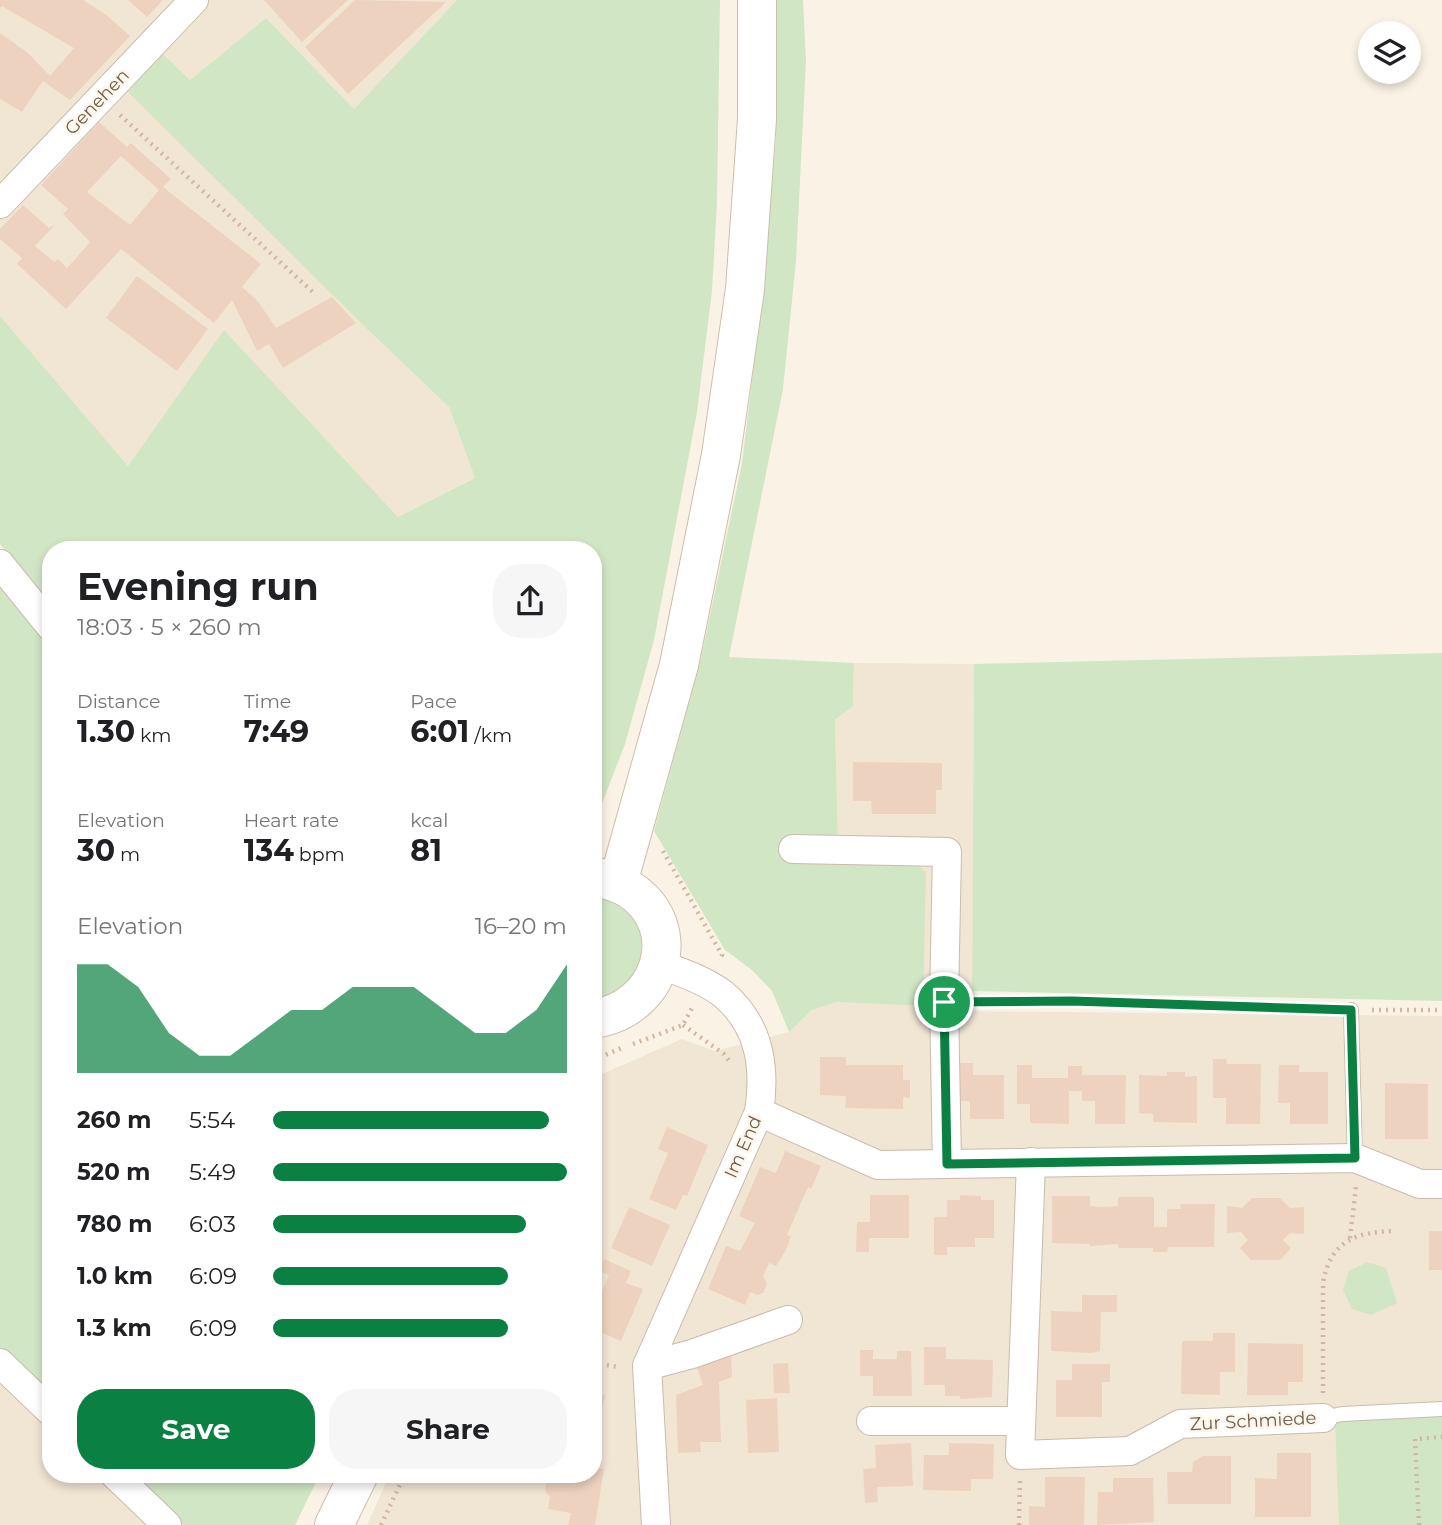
<!DOCTYPE html>
<meta charset="utf-8">
<style>
body{margin:0;font-family:Montserrat,sans-serif;background:#f6f6f6;color:#202124;height:100vh;display:flex;flex-direction:column;font-size:26px;white-space:nowrap}
*{box-sizing:border-box;margin:0}
p{font-size:23px;color:#757577}
.icon{flex:none;width:38px;height:38px;fill:none;stroke:currentColor;stroke-width:2;stroke-linecap:round;stroke-linejoin:round}
.map{position:relative;flex:1;overflow:hidden}
.details{position:absolute;left:42px;top:541px;width:560px;height:942px;display:flex;flex-direction:column;background:#fff;border-radius:28px;box-shadow:0 4px 10px #0003}
.details>*{flex:none}
.tools{position:absolute;left:1358px;top:21px;display:grid;gap:14px}
.tools a{display:grid;place-items:center;width:63px;height:63px;border-radius:50%;background:#fff;box-shadow:0 4px 10px #0003;font-size:35px}
.pin{position:absolute;display:grid;place-items:center;width:60px;height:60px;color:#fff;margin:-30px;border:4px solid #fff;border-radius:50%;box-shadow:0 2px 7px #0007}
.round{display:grid;place-items:center;flex:none;width:74px;height:74px;border-radius:28px;background:#f6f6f6}
.summary{display:flex;align-items:center;justify-content:space-between;height:119px;padding:0 35px}
h1{font-size:38px;font-weight:700;line-height:52px}
.figures{display:grid;grid-template-columns:repeat(3,1fr);gap:10px;height:119px;padding:7px 35px}
.figures div{display:grid;align-content:center}
.figures b{font-size:30px;font-weight:700}
.figures small{font-size:19px;font-weight:400}
.figures p{font-size:19px}
.chart{height:196px;padding:14px 35px}
.chart p{display:flex;justify-content:space-between}
.chart svg{width:100%;height:126px;margin-top:7px;fill:#0b8043;opacity:.7}
.action{display:flex;gap:14px;margin-top:auto;padding:14px 35px}
.action a{flex:1;height:80px;border-radius:28px;background:#0b8043;color:#fff;font-size:28px;font-weight:700;line-height:80px;text-align:center}
.action a+a{background:#f6f6f6;color:#202124}
ul{padding:0 35px;list-style:none;font-size:23px}
li{display:grid;grid-template-columns:112px 84px 1fr;align-items:center;height:52px}
li i{height:18px;border-radius:9px;background:#0b8043}
.map>svg:first-child{display:block}
.residential{fill:#f1e5d4}
.green{fill:#d1e6c5}
.building{fill:#edd3bf;fill-rule:evenodd}
.lines{fill:none;stroke-linecap:round;stroke-linejoin:round}
.lane-casing{stroke:#cabbac;stroke-width:16}
.street-casing{stroke:#cabbac;stroke-width:30}
.secondary-casing{stroke:#cfbdad;stroke-width:40}
.path{stroke:#d2b6a2;stroke-width:4.5;stroke-dasharray:2 5;stroke-linecap:butt}
.lane{stroke:#fff;stroke-width:14}
.street{stroke:#fff;stroke-width:28}
.secondary{stroke:#fff;stroke-width:38}
.route-casing{stroke:#fff;stroke-width:14}
.route{stroke:#0b8043;stroke-width:9}
.labels{text-anchor:middle;dominant-baseline:central;stroke-width:5;stroke-linejoin:round;paint-order:stroke}
.street-label{font-size:18px;fill:#705b4c;stroke:#fdf7eb}
</style>
<div class="map">
<svg width="1442" height="1525" viewBox="0 0 1442 1525">
<rect width="100%" height="100%" fill="#faf3e5"/>
<g class="residential">
<path d="M0 0H457L354 109 266 18 190 80 162 53 129 92 368 330 449 407 475 478 398 517 224 331 128 466 0 316Z"/>
<path d="M854 663 974 664 972 1011 1442 1016V1525H367L390 1474H593V1078L682 1039 715 1051 789 1032 812 1010 837 1002 923 1006 783 857V839L838 838 835 720 853 706Z"/>
<path d="M0 1377 51 1428V1474H97L150 1525H0Z"/>
</g>
<g class="green">
<path d="M457 0H720L717 203 712 291 697 412 654 640 625 744 593 827V550H51V610L0 544V316L128 466 224 330 398 517 475 478 449 407 368 330 128 92 161 52 190 80 266 18 354 109Z"/>
<path d="M773 0H803L806 61 796 261 783 389 729 657 854 663 853 706 835 720 838 839H783V857L912 859 926 872 923 1006 837 1002 812 1010 789 1032 772 991 752 970 725 950 654 831 701 658 742 463 763 290 776 138Z"/>
<path d="M0 584 51 646V1397L0 1348Z"/>
<path d="M1442 653V1001L972 991 974 664Z"/>
<path d="M593 886 639 917C640 926 646 940 645 949 641 975 618 996 593 1000Z"/>
<path d="M1367 1262 1386 1268 1397 1303 1371 1315 1352 1309 1343 1290 1349 1271Z"/>
<path d="M1442 1416V1525H1339L1335 1421Z"/>
<path d="M129 1474H320L295 1525H183Z"/>
</g>
<g class="building">
<path d="M0 0H83L105 14 130 36 70 100 43 81 22 112 0 99V33L28 53 50 76 74 48 2 6 0 8Z"/>
<path d="M128 0H163L147 17Z"/>
<path d="M264 0H348L302 42Z"/>
<path d="M355 0 446 2 348 94 305 47Z"/>
<path d="M99 122 127 147 131 143 171 179 163 187 261 264 242 287 257 300 276 328 332 297 356 323 283 368 269 344 257 351 232 300 214 323 121 249 66 309 17 264 22 258 0 239V229L23 205 49 228 55 225 35 246 54 262 58 259 67 268 78 256 90 242 63 214 68 209 41 185ZM121 156 159 190 130 225 87 192Z"/>
<path d="M137 276 208 329 177 371 106 318Z"/>
<path d="M853 762 942 763V790H936V814H872L871 801H853Z"/>
<path d="M820 1057H846V1065H903V1080H910V1098L903 1097V1109L845 1108 846 1096 820 1095Z"/>
<path d="M1213 1059H1226L1227 1064H1261L1260 1124H1226V1098H1213Z"/>
<path d="M955 1063H973V1075H1004V1119H970V1101H955Z"/>
<path d="M1017 1065H1032V1078H1068V1066H1082V1075H1126L1125 1124H1095V1101H1082V1091H1069V1124L1030 1123V1104H1017Z"/>
<path d="M1279 1065H1299V1072H1328V1124H1290V1103H1278Z"/>
<path d="M1167 1072H1185V1077L1197 1076V1123L1153 1122V1114L1139 1113V1075L1167 1076Z"/>
<path d="M1385 1083 1428 1084V1139H1385Z"/>
<path d="M667 1127 708 1145 687 1196 683 1195 676 1210 649 1199 668 1153 658 1149Z"/>
<path d="M785 1151 821 1166 811 1189 808 1187 787 1235 791 1236 786 1250 776 1266 769 1263 763 1276 767 1283 764 1292 758 1295 750 1292 745 1305 708 1289 726 1246 740 1251 755 1223 739 1216 760 1167 776 1173Z"/>
<path d="M870 1195H909V1238H869V1252H856L857 1222H870Z"/>
<path d="M960 1195 981 1196V1200H994V1238H975V1247H947V1255H934V1217H947V1200H960Z"/>
<path d="M1052 1196H1090V1206L1103 1207 1118 1206V1197H1154V1227H1167V1209H1181L1180 1204H1215L1214 1247H1168L1167 1252H1153V1248H1118V1244L1090 1246 1089 1244 1052 1243Z"/>
<path d="M1252 1198H1280L1290 1208 1304 1207V1234L1290 1233 1283 1240 1291 1248 1280 1260H1251L1240 1248 1248 1240 1241 1232 1227 1233V1206L1242 1208Z"/>
<path d="M629 1207 670 1225 652 1266 611 1248Z"/>
<rect x="1429" y="1231" width="13" height="39"/>
<path d="M604 1259 631 1271 626 1283 643 1289 621 1341 593 1329V1312L609 1275 599 1271Z"/>
<path d="M1082 1295H1117V1312H1101L1100 1351 1091 1353 1051 1351V1311L1082 1312Z"/>
<path d="M1213 1333H1235V1372H1220V1395L1181 1394 1182 1341H1213Z"/>
<path d="M1248 1343 1303 1344V1382H1288V1395H1247Z"/>
<path d="M924 1347H946V1359L993 1360 992 1397 960 1399V1396H945V1385H924Z"/>
<path d="M860 1350H873V1359H897V1351H911L912 1396H873V1376H860Z"/>
<path d="M731 1351 732 1377 719 1382 721 1442H700L701 1452 678 1453 676 1395 703 1385 696 1365Z"/>
<path d="M788 1363 790 1393H774L773 1364Z"/>
<path d="M1072 1364H1110V1382H1102V1417H1056V1380H1072Z"/>
<path d="M593 1393 605 1395 594 1449H593Z"/>
<path d="M777 1398 779 1452 748 1453 746 1400Z"/>
<path d="M911 1443 913 1486 877 1487 878 1502 865 1503 863 1469 876 1468 875 1445Z"/>
<path d="M949 1443 994 1444 993 1479H971V1491L923 1490 924 1455H949Z"/>
<path d="M1277 1453H1311V1517H1255V1478L1277 1479Z"/>
<path d="M1203 1456H1231V1504H1168L1167 1472H1192L1193 1462Z"/>
<path d="M593 1467 604 1469 595 1525H568L571 1513 548 1509 550 1497 545 1491 548 1474H593Z"/>
<path d="M1045 1477H1085L1084 1525H1029V1506L1045 1507Z"/>
<path d="M1113 1478H1153L1154 1522 1097 1525 1098 1492H1113Z"/>
</g>
<g class="lines">
<g class="lane-casing">
<g id="lane">
<path d="M1351 1010 1355 1158"/>
<path d="M1323 1418 1342 1414 1442 1409"/>
</g>
</g>
<g class="street-casing">
<g id="street">
<path d="M0 204 194 0"/>
<path d="M0 564 51 627"/>
<path d="M793 849 947 852 944 1002 947 1164"/>
<path d="M759 1112 878 1165 1355 1158 1420 1184H1442"/>
<path d="M1031 1162 1020 1455 1130 1451 1180 1424 1323 1418"/>
<path d="M0 1363 51 1412"/>
<path d="M647 1366 692 1354 788 1320"/>
<path d="M871 1421H1021"/>
<path d="M114 1474 167 1525"/>
<path d="M656 1525 647 1366 759 1112C766 1067 760 1025 723 994 705 980 680 972 659 964"/>
</g>
</g>
<g class="secondary-casing">
<g id="secondary">
<path d="M593 876C605 879 618 882 629 889 688 927 661 1010 593 1019"/>
<path d="M618 883 679 665 721 455 745 289 757 119V0"/>
<path d="M334 1525 359 1474"/>
</g>
</g>
<g class="path">
<path d="M120 115 316 295"/>
<path d="M663 851 722 955 719 959"/>
<path d="M969 1001H1072L1332 1010"/>
<path d="M1372 1010H1442"/>
<path d="M683 1025 724 1054 730 1062"/>
<path d="M633 1044 683 1025 693 1006"/>
<path d="M593 1060 624 1047"/>
<path d="M1350 1238 1356 1187"/>
<path d="M593 1363 619 1367"/>
<path d="M1323 1393V1283C1330 1241 1356 1232 1394 1231"/>
<path d="M381 1525 405 1474"/>
<path d="M1019 1525 1020 1480"/>
<path d="M1419 1525 1415 1439 1442 1437"/>
</g>
<use href="#lane" class="lane"/>
<use href="#street" class="street"/>
<use href="#secondary" class="secondary"/>
</g>
<g class="lines">
<g class="route-casing">
<path id="route" d="M1072 1001 1351 1010 1355 1158 947 1164 944 1002Z"/>
</g>
<use href="#route" class="route"/>
</g>
<g class="labels">
<g class="street-label">
<text transform="translate(97 102) rotate(-46)">Genehen</text>
<text transform="translate(743 1147) rotate(-66)">Im End</text>
<text transform="translate(1253 1421) rotate(-3)">Zur Schmiede</text>
</g>
</g>
</svg>
<div class="tools">
<a><svg class="icon" aria-label="layers" viewBox="0 0 24 24"><path d="M12 4l9 5-9 5-9-5zM3 14l9 5 9-5"/></svg></a>
</div>
<div class="pin" style="left:944px;top:1002px;background:#1e9e55"><svg class="icon" aria-label="arrive" viewBox="0 0 24 24"><path d="M6 21V4h12l-3 4 3 4H6"/></svg></div>
<section class="details">
<div class="summary"><div><h1>Evening run</h1><p>18:03 · 5 × 260 m</p></div><a class="round"><svg class="icon" aria-label="share" viewBox="0 0 24 24"><path d="M12 15V3M7 8l5-5 5 5M5 13v7h14v-7"/></svg></a></div>
<div class="figures">
<div><p>Distance</p><b>1.30<small> km</small></b></div>
<div><p>Time</p><b>7:49</b></div>
<div><p>Pace</p><b>6:01<small> /km</small></b></div>
</div>
<div class="figures">
<div><p>Elevation</p><b>30<small> m</small></b></div>
<div><p>Heart rate</p><b>134<small> bpm</small></b></div>
<div><p>kcal</p><b>81</b></div>
</div>
<div class="chart"><p><span>Elevation</span>16–20 m</p>
<svg viewBox="0 0 160 44" preserveAspectRatio="none"><path d="M0 44V6L10 6L20 14L30 30L40 38L50 38L60 30L70 22L80 22L90 14L100 14L110 14L120 22L130 30L140 30L150 22L160 6V44z"/></svg>
</div>
<ul>
<li><b>260 m</b>5:54<i style="width:94%"></i></li>
<li><b>520 m</b>5:49<i style="width:100%"></i></li>
<li><b>780 m</b>6:03<i style="width:86%"></i></li>
<li><b>1.0 km</b>6:09<i style="width:80%"></i></li>
<li><b>1.3 km</b>6:09<i style="width:80%"></i></li>
</ul>
<div class="action"><a>Save</a><a>Share</a></div>
</section>
</div>
